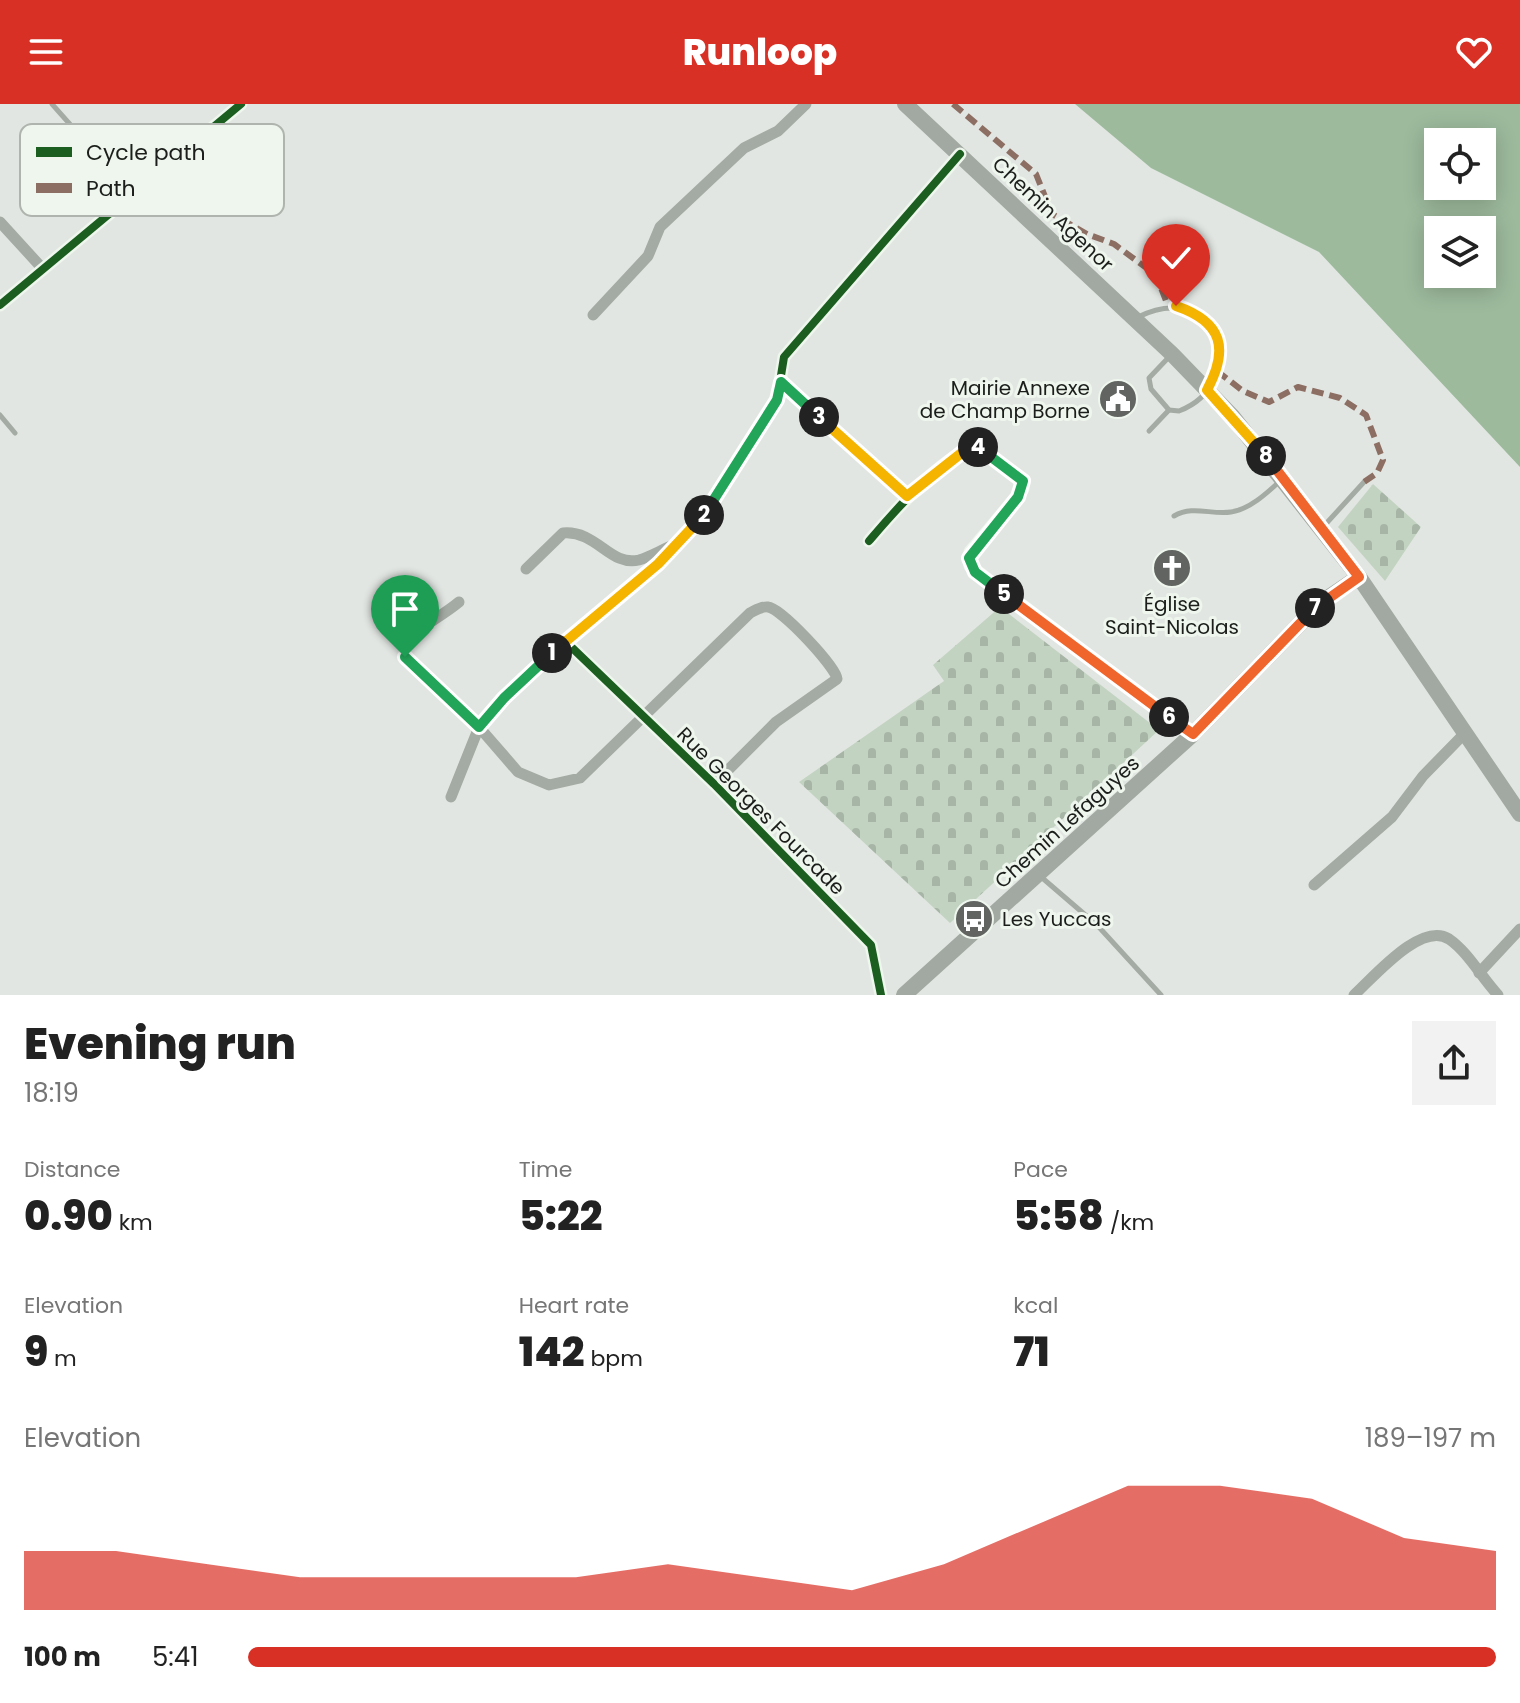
<!DOCTYPE html>
<meta charset="utf-8">
<style>
body{margin:0;font-family:Poppins,sans-serif;background:#f2f2f2;color:#222;height:100vh;display:flex;flex-direction:column;font-size:30px;white-space:nowrap}
*{box-sizing:border-box;margin:0}
p{font-size:26px;color:#767676}
.icon{flex:none;width:44px;height:44px;fill:none;stroke:currentColor;stroke-width:2;stroke-linecap:round;stroke-linejoin:round}
.map{position:relative;height:891px;overflow:hidden}
.panel{display:flex;flex-direction:column;background:#fff;flex:1}
.panel>*{flex:none}
.tools{position:absolute;left:1424px;top:24px;display:grid;gap:16px}
.tools a{display:grid;place-items:center;width:72px;height:72px;border-radius:0px;background:#fff;box-shadow:0 4px 20px #0003;font-size:40px}
.pin{position:absolute;display:grid;place-items:center;width:68px;height:68px;color:#fff;margin:-82px -34px;border-radius:50% 50% 50% 0;rotate:-45deg;box-shadow:0 0 8px #0007}
.pin .icon{rotate:45deg}
.km{position:absolute;width:40px;height:40px;margin:-20px;border-radius:50%;background:#222;color:#fff;font-size:22px;line-height:40px;text-align:center}
.round{display:grid;place-items:center;flex:none;width:84px;height:84px;border-radius:0px;background:#f2f2f2}
.head{display:flex;align-items:center;justify-content:space-between;height:136px;padding:0 24px}
h1{font-size:44px;font-weight:800;line-height:60px}
.metrics{display:grid;grid-template-columns:repeat(3,1fr);gap:12px;height:136px;padding:8px 24px}
.metrics div{display:grid;align-content:center}
.metrics b{font-size:40px;font-weight:800}
.metrics small{font-size:22px;font-weight:400}
.metrics p{font-size:22px}
.chart{height:224px;padding:16px 24px}
.chart p{display:flex;justify-content:space-between}
.chart svg{width:100%;height:144px;margin-top:8px;fill:#d93025;opacity:.7}
ul{padding:0 24px;list-style:none;font-size:26px}
li{display:grid;grid-template-columns:128px 96px 1fr;align-items:center;height:60px}
li i{height:20px;border-radius:10px;background:#d93025}
header{display:flex;justify-content:space-between;align-items:center;height:104px;padding:0 24px;background:#d93025;color:#fff;font-size:36px;font-weight:800}
.map>svg:first-child{display:block}
.cemetery{fill:url(#cemetery-stones)}
.water{fill:#9dba9d;fill-rule:evenodd}
.lines{fill:none;stroke-linecap:round;stroke-linejoin:round}
.service{stroke:#a4aaa4;stroke-width:5}
.minor{stroke:#a4aaa4;stroke-width:11}
.secondary{stroke:#a2a9a2;stroke-width:16}
.quiet{stroke:#8d6e63;stroke-width:6;stroke-dasharray:12 6;stroke-linecap:butt}
.cycleway-casing{stroke:#eef6ed;stroke-width:13}
.cycleway{stroke:#1b5e20;stroke-width:8}
.split-1-casing{stroke:#fff;stroke-width:16}
.split-2-casing{stroke:#fff;stroke-width:16}
.split-3-casing{stroke:#fff;stroke-width:16}
.split-4-casing{stroke:#fff;stroke-width:16}
.split-5-casing{stroke:#fff;stroke-width:16}
.split-6-casing{stroke:#fff;stroke-width:16}
.split-7-casing{stroke:#fff;stroke-width:16}
.split-8-casing{stroke:#fff;stroke-width:16}
.split-9-casing{stroke:#fff;stroke-width:16}
.split-1{stroke:#22a559;stroke-width:10}
.split-2{stroke:#f5b400;stroke-width:10}
.split-3{stroke:#22a559;stroke-width:10}
.split-4{stroke:#f5b400;stroke-width:10}
.split-5{stroke:#22a559;stroke-width:10}
.split-6{stroke:#f0652b;stroke-width:10}
.split-7{stroke:#f0652b;stroke-width:10}
.split-8{stroke:#f0652b;stroke-width:10}
.split-9{stroke:#f5b400;stroke-width:10}
.labels{text-anchor:middle;dominant-baseline:central;stroke-width:6;stroke-linejoin:round;paint-order:stroke}
.street-label{font-size:20px;fill:#1b1e1b;stroke:#eef6ed}
.poi-label{font-size:20px;fill:#1b1e1b;stroke:#eef6ed;text-anchor:end}
.key{fill:#eef6ed;stroke:#afb5ae;stroke-width:2}
.key-label{font-size:22px;fill:#1b1e1b}
</style>
<header><svg class="icon" aria-label="menu" viewBox="0 0 24 24"><path d="M4 6h16M4 12h16M4 18h16"/></svg>Runloop<svg class="icon" aria-label="heart" viewBox="0 0 24 24"><path d="M12 20l-8-8c-3-5 5-10 8-4 3-6 11-1 8 4z"/></svg></header>
<div class="map">
<svg width="1520" height="891" viewBox="0 0 1520 891">
<defs>
<pattern id="cemetery-stones" width="16" height="16" patternUnits="userSpaceOnUse" patternTransform="scale(2)"><rect width="16" height="16" fill="#c3d3c2"/><path d="M2 7V4a2 2 0 0 1 4 0v3zM10 15v-3a2 2 0 0 1 4 0v3z" fill="#a7b5a6"/></pattern>
</defs>
<rect width="100%" height="100%" fill="#e2e6e2"/>
<g class="cemetery">
<path d="M1373 380 1421 423 1385 477 1338 423Z"/>
<path d="M1000 503 1159 626 950 819 799 678 944 577 933 561Z"/>
</g>
<path class="water" d="M1075 0H1520V363L1319 148 1151 64ZM1438 38H1482V82H1438ZM1438 126H1482V170H1438Z"/>
<g class="lines">
<g class="service">
<path d="M52 0 131 89"/>
<path d="M1138 213C1219 173 1251 279 1179 307L1169 306 1151 285 1149 274 1169 253"/>
<path d="M0 311 15 329"/>
<path d="M1149 327 1169 306"/>
<path d="M1174 412C1193 401 1211 411 1231 408 1250 405 1267 389 1280 377"/>
<path d="M1323 423 1364 378"/>
<path d="M1040 772 1097 821 1161 891"/>
</g>
<g class="minor">
<path d="M0 118 42 164"/>
<path d="M0 201 241 0"/>
<path d="M593 211 648 152 660 123 744 44 778 27 806 0"/>
<path d="M781 278 907 392"/>
<path d="M869 437C888 415 952 338 982 344L1023 377V385L970 448V462L1193 630"/>
<path d="M526 465 563 429C597 426 610 463 639 456 650 453 663 445 674 441"/>
<path d="M459 498C441 513 422 521 405 538V553L479 623 518 668 549 681 580 674 750 509C756 506 762 502 768 503 781 504 836 563 837 575L776 618 714 680"/>
<path d="M451 693 479 623 504 594 565 537"/>
<path d="M1314 781 1392 713 1423 672 1465 629"/>
<path d="M1479 869 1520 825"/>
<path d="M881 891 871 841 714 680 565 537 658 460 704 411 777 296 784 253 960 50"/>
<path d="M1354 891C1374 873 1421 817 1449 835 1468 848 1482 874 1498 891"/>
</g>
<g class="secondary">
<path d="M905 0 1172 250 1232 312 1359 473 1520 710"/>
<path d="M904 891 1193 630 1319 500 1359 473"/>
</g>
<g class="quiet">
<path d="M953 0 1036 70 1052 110 1087 130 1114 140 1156 171 1168 202"/>
<path d="M1217 267 1243 287 1269 298 1298 283 1340 294 1366 311 1383 356 1377 369 1364 378"/>
</g>
<g class="cycleway-casing">
<g id="cycleway">
<path d="M0 201 241 0"/>
<path d="M869 437C888 415 952 338 982 344L1023 377V385L970 448V462L1193 630"/>
<path d="M881 891 871 841 714 680 565 537 658 460 704 411 777 296 784 253 960 50"/>
</g>
</g>
<use href="#cycleway" class="cycleway"/>
</g>
<g class="lines">
<g class="split-1-casing">
<path id="split-1" d="M405 553 479 623 504 594 552 549"/>
</g>
<g class="split-2-casing">
<path id="split-2" d="M552 549 658 460 704 411"/>
</g>
<g class="split-3-casing">
<path id="split-3" d="M704 411 777 296 781 278 819 313"/>
</g>
<g class="split-4-casing">
<path id="split-4" d="M819 313 907 392 964 347 978 343"/>
</g>
<g class="split-5-casing">
<path id="split-5" d="M978 343 1023 377 1018 393 969 454 975 468 1004 490"/>
</g>
<g class="split-6-casing">
<path id="split-6" d="M1004 490 1169 613"/>
</g>
<g class="split-7-casing">
<path id="split-7" d="M1169 613 1193 630 1315 504"/>
</g>
<g class="split-8-casing">
<path id="split-8" d="M1266 352 1359 473 1315 504"/>
</g>
<g class="split-9-casing">
<path id="split-9" d="M1176 202C1223 218 1229 245 1207 286L1266 352"/>
</g>
<use href="#split-1" class="split-1"/>
<use href="#split-2" class="split-2"/>
<use href="#split-3" class="split-3"/>
<use href="#split-4" class="split-4"/>
<use href="#split-5" class="split-5"/>
<use href="#split-6" class="split-6"/>
<use href="#split-7" class="split-7"/>
<use href="#split-8" class="split-8"/>
<use href="#split-9" class="split-9"/>
</g>
<defs>
<g id="civic-disc" transform="scale(2)"><circle r="9.5" fill="#616461" stroke="#eef6ed"/><path d="M-.6-6.5H3V-4.5H.6V-3L4-1V1h2V6H-6V1h2V-1L-.6-3ZM-1.2 2.5V6h2.4V2.5Z" fill="#fff"/></g>
<g id="church-disc" transform="scale(2)"><circle r="9.5" fill="#616461" stroke="#eef6ed"/><path d="M-1.2-6h2.4v3.5h3.3v2.4h-3.3V6h-2.4V-.1h-3.3v-2.4h3.3Z" fill="#fff"/></g>
<g id="bus-disc" transform="scale(2)"><circle r="9.5" fill="#616461" stroke="#eef6ed"/><path d="M-5-6H5V4H4V6H2V4H-2V6H-4V4H-5ZM-3.5-4V0h7V-4ZM-3.5 1.2v1.5H-2V1.2ZM2 1.2v1.5H3.5V1.2Z" fill="#fff"/></g>
</defs>
<g fill-rule="evenodd">
<use href="#civic-disc" x="1118" y="295"/>
<use href="#church-disc" x="1172" y="464"/>
<use href="#bus-disc" x="974" y="815"/>
</g>
<g class="labels">
<g class="street-label">
<text transform="translate(1053 110) rotate(43)">Chemin Agenor</text>
<text transform="translate(761 707) rotate(45)">Rue Georges Fourcade</text>
<text transform="translate(1067 718) rotate(-42)">Chemin Lefaguyes</text>
</g>
<g class="poi-label">
<text x="1090" y="284">Mairie Annexe<tspan x="1090" dy="23">de Champ Borne</tspan></text>
<text x="1172" y="500" text-anchor="middle">Église<tspan x="1172" dy="23">Saint-Nicolas</tspan></text>
<text x="1002" y="815" text-anchor="start">Les Yuccas</text>
</g>
</g>
<rect x="20" y="20" width="264" height="92" rx="12" class="key"/>
<rect x="36" y="43" width="36" height="10" fill="#1b5e20"/>
<rect x="36" y="79" width="36" height="10" fill="#8d6e63"/>
<g class="key-label">
<text x="86" y="56">Cycle path</text>
<text x="86" y="92">Path</text>
</g>
</svg>
<div class="tools">
<a><svg class="icon" aria-label="locate" viewBox="0 0 24 24"><circle cx="12" cy="12" r="6"/><path d="M12 2v4M12 18v4M2 12h4M18 12h4"/></svg></a>
<a><svg class="icon" aria-label="layers" viewBox="0 0 24 24"><path d="M12 4l9 5-9 5-9-5zM3 14l9 5 9-5"/></svg></a>
</div>
<div class="pin" style="left:405px;top:553px;background:#1e9e55"><svg class="icon" aria-label="arrive" viewBox="0 0 24 24"><path d="M6 21V4h12l-3 4 3 4H6"/></svg></div>
<div class="pin" style="left:1176px;top:202px;background:#d93025"><svg class="icon" aria-label="check" viewBox="0 0 24 24"><path d="M5 12l5 5 9-10"/></svg></div>
<b class="km" style="left:552px;top:549px">1</b>
<b class="km" style="left:704px;top:411px">2</b>
<b class="km" style="left:819px;top:313px">3</b>
<b class="km" style="left:978px;top:343px">4</b>
<b class="km" style="left:1004px;top:490px">5</b>
<b class="km" style="left:1169px;top:613px">6</b>
<b class="km" style="left:1315px;top:504px">7</b>
<b class="km" style="left:1266px;top:352px">8</b>
</div>
<section class="panel">
<div class="head"><div><h1>Evening run</h1><p>18:19</p></div><a class="round"><svg class="icon" aria-label="share" viewBox="0 0 24 24"><path d="M12 15V3M7 8l5-5 5 5M5 13v7h14v-7"/></svg></a></div>
<div class="metrics">
<div><p>Distance</p><b>0.90<small> km</small></b></div>
<div><p>Time</p><b>5:22</b></div>
<div><p>Pace</p><b>5:58<small> /km</small></b></div>
</div>
<div class="metrics">
<div><p>Elevation</p><b>9<small> m</small></b></div>
<div><p>Heart rate</p><b>142<small> bpm</small></b></div>
<div><p>kcal</p><b>71</b></div>
</div>
<div class="chart"><p><span>Elevation</span>189–197 m</p>
<svg viewBox="0 0 160 44" preserveAspectRatio="none"><path d="M0 44V26L10 26L20 30L30 34L40 34L50 34L60 34L70 30L80 34L90 38L100 30L110 18L120 6L130 6L140 10L150 22L160 26V44z"/></svg>
</div>
<ul>
<li><b>100 m</b>5:41<i style="width:100%"></i></li>
</ul>
</section>
